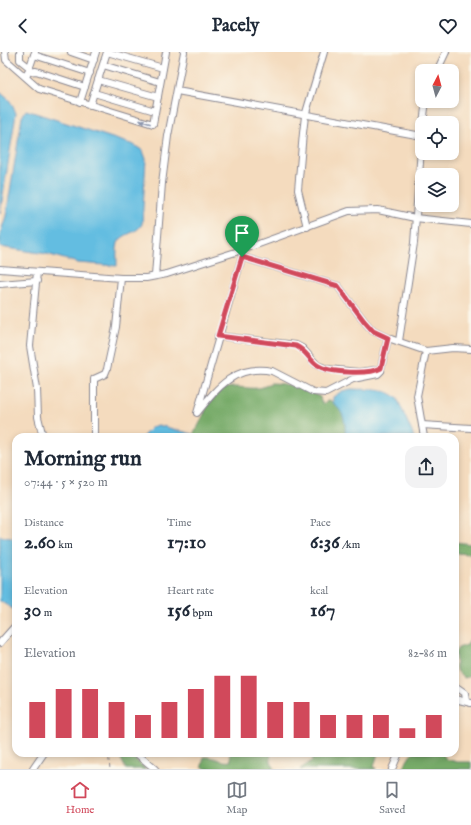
<!DOCTYPE html>
<meta charset="utf-8">
<style>
body{margin:0;font-family:"IM FELL English",serif;background:#f2f2f3;color:#1f2937;height:100vh;display:flex;flex-direction:column;font-size:15px;white-space:nowrap}
*{box-sizing:border-box;margin:0}
p{font-size:13px;color:#747a83}
.icon{flex:none;width:22px;height:22px;fill:none;stroke:currentColor;stroke-width:2;stroke-linecap:round;stroke-linejoin:round}
.map{position:relative;flex:1;overflow:hidden}
.drawer{position:absolute;left:12px;top:381px;width:447px;height:324px;display:flex;flex-direction:column;background:#fff;border-radius:12px;box-shadow:0 2px 6px #0003}
.drawer>*{flex:none}
.needle{width:26px;rotate:6deg}
.controls{position:absolute;left:415px;top:12px;display:grid;gap:8px}
.controls a{display:grid;place-items:center;width:44px;height:44px;border-radius:8px;background:#fff;box-shadow:0 2px 6px #0003;font-size:20px}
.pin{position:absolute;display:grid;place-items:center;width:34px;height:34px;color:#fff;margin:-41px -17px;border-radius:50% 50% 50% 0;rotate:-45deg;box-shadow:0 0 4px #0007}
.pin .icon{rotate:45deg}
.round{display:grid;place-items:center;flex:none;width:42px;height:42px;border-radius:12px;background:#f2f2f3}
.summary{display:flex;align-items:center;justify-content:space-between;height:68px;padding:0 12px}
h1{font-size:22px;font-weight:700;line-height:30px}
.figures{display:grid;grid-template-columns:repeat(3,1fr);gap:6px;height:68px;padding:4px 12px}
.figures div{display:grid;align-content:center}
.figures b{font-size:20px;font-weight:700}
.figures small{font-size:11px;font-weight:400}
.figures p{font-size:11px}
.chart{height:112px;padding:8px 12px}
.chart p{display:flex;justify-content:space-between}
.chart svg{width:100%;height:72px;margin-top:4px;stroke:#d1495b;stroke-width:6}
header{display:flex;justify-content:space-between;align-items:center;height:52px;padding:0 12px;background:#fff;font-size:18px;font-weight:700}
.dock{display:flex;justify-content:space-around;align-items:center;height:56px;border-top:1px solid #e0e1e3;background:#fff;font-size:11px;color:#747a83}
.dock a{display:grid;justify-items:center;gap:2px}
.dock .on{color:#d1495b}
.map>svg:first-child{display:block}
.forest{fill:#76aa67;stroke:#486c62}
.water{fill:#64bde1;stroke:#4076a0}
.lines{fill:none;stroke-linecap:round;stroke-linejoin:round}
.minor-casing{stroke:#88858e;stroke-width:8}
.path{stroke:#88858e;stroke-width:1;stroke-dasharray:3 3;stroke-linecap:butt}
.minor{stroke:#fff;stroke-width:6}
.oneway{fill:#8d97ae}
.route-casing{stroke:#fff;stroke-width:8}
.route{stroke:#d1495b;stroke-width:5}
</style>
<header><svg class="icon" aria-label="back" viewBox="0 0 24 24"><path d="M15 5l-7 7 7 7"/></svg>Pacely<svg class="icon" aria-label="heart" viewBox="0 0 24 24"><path d="M12 20l-8-8c-3-5 5-10 8-4 3-6 11-1 8 4z"/></svg></header>
<div class="map">
<svg width="471" height="717" viewBox="0 0 471 717">
<rect width="100%" height="100%" fill="#fbf7ec"/>
<filter id="ink" filterUnits="userSpaceOnUse"><feTurbulence type="fractalNoise" baseFrequency=".025" numOctaves="2"/><feDisplacementMap in="SourceGraphic" scale="8" xChannelSelector="R" yChannelSelector="G"/><feConvolveMatrix kernelMatrix="1 2 1 2 8 2 1 2 1" color-interpolation-filters="sRGB"/></filter>
<filter id="wash" filterUnits="userSpaceOnUse"><feTurbulence type="fractalNoise" baseFrequency=".012" numOctaves="4" result="noise"/><feDisplacementMap in="SourceGraphic" scale="16" xChannelSelector="R" yChannelSelector="G"/><feGaussianBlur stdDeviation="0.9" result="paint"/><feColorMatrix in="noise" values="0 0 0 0 0 0 0 0 0 0 0 0 0 0 0 0 0 1.4 0 .05"/><feComposite in="paint" operator="in"/></filter>
<g filter="url(#wash)">
<rect width="100%" height="100%" fill="#f4dbbe"/>
<g class="forest">
<path d="M270 331C290 331 303 337 320 345L321 350 324 352 328 348C345 353 346 371 345 385H190C201 377 204 353 217 341 233 327 255 344 270 331Z"/>
<path d="M455 490 471 492V502L455 501Z"/>
<path d="M471 587V624L464 626 456 618 455 601 458 596 467 593Z"/>
<path d="M118 701H128L146 717H126Z"/>
<path d="M230 701H270L271 710 275 717H206L202 714 204 705C215 704 221 711 231 709Z"/>
<path d="M314 701H378L374 714 376 717H300L312 709Z"/>
<path d="M412 701H442L446 707 457 710H471V717H402Z"/>
</g>
<g class="water">
<path d="M0 40 10 49 16 61 0 162Z"/>
<path d="M26 58 134 93 143 99 146 107 142 172C137 182 122 181 118 191 116 198 117 207 117 214L78 211 47 202 0 195V182L6 164 22 65Z"/>
<path d="M351 337C367 338 385 335 397 346L414 385H345C346 371 345 361 333 351V345L342 339Z"/>
<path d="M158 373 192 382 193 383 190 385H142L152 375Z"/>
<path d="M0 484 16 487V559L0 549Z"/>
</g>
</g>
<g filter="url(#ink)">
<g class="lines">
<g class="minor-casing">
<g id="minor">
<path d="M5 0 6 8 39 37 153 72 166 0"/>
<path d="M20 0V8L30 16"/>
<path d="M71 0 94 8"/>
<path d="M107 0 163 16"/>
<path d="M34 3 90 21"/>
<path d="M103 13 160 30"/>
<path d="M437 19 446 0"/>
<path d="M28 20 36 19 85 35"/>
<path d="M27 23 35 0"/>
<path d="M98 28 158 45"/>
<path d="M177 39 422 84"/>
<path d="M94 41 155 59"/>
<path d="M80 50 96 0"/>
<path d="M90 53 107 0"/>
<path d="M423 71 426 49"/>
<path d="M307 175 298 138 303 81 305 64 324 0"/>
<path d="M242 198V205L197 361C217 336 235 312 272 319L313 340 326 341 353 327 378 322 381 319 379 317"/>
<path d="M242 205 338 234 364 269 373 279 388 286 426 299 453 296 471 297"/>
<path d="M0 217 121 226H146L167 222 242 198 349 159 378 158 415 166 471 172"/>
<path d="M37 220 30 294 37 337 38 365 43 385"/>
<path d="M155 224 162 131 168 84 184 0"/>
<path d="M0 232 37 229"/>
<path d="M218 284 296 293 302 296 317 313 327 317 359 320 376 318 381 316 388 286"/>
<path d="M399 289 414 191 422 83"/>
<path d="M422 373 471 376"/>
<path d="M94 385V327L105 322 107 317 116 275 121 226"/>
<path d="M424 385 417 344 426 299"/>
<path d="M0 591 16 573"/>
<path d="M455 634 465 641 466 649"/>
<path d="M455 647 471 651"/>
<path d="M136 701 155 717"/>
<path d="M33 717 44 701"/>
<path d="M392 717 399 701"/>
</g>
</g>
<path class="path" d="M108 701 110 717"/>
<use href="#minor" class="minor"/>
</g>
<defs><path id="oneway-solid" d="M-6-.8H1V-3.2L6.5 0L1 3.2V.8H-6Z"/></defs>
<use class="oneway" href="#oneway-solid" transform="translate(145 70) rotate(-163)"/>
</g>
<g class="lines" filter="url(#ink)">
<g class="route-casing">
<path id="route" d="M242 205 338 234 364 269 373 279 388 286 381 316C369 323 328 321 317 313 309 307 305 298 296 294L218 284Z"/>
</g>
<use href="#route" class="route"/>
</g>
</svg>
<div class="controls">
<a><svg class="needle" viewBox="-14 -14 28 28"><path d="M0-13l5 13h-10z" fill="#e53935"/><path d="M0 13l5-13h-10z" fill="#747a83"/></svg></a>
<a><svg class="icon" aria-label="locate" viewBox="0 0 24 24"><circle cx="12" cy="12" r="6"/><path d="M12 2v4M12 18v4M2 12h4M18 12h4"/></svg></a>
<a><svg class="icon" aria-label="layers" viewBox="0 0 24 24"><path d="M12 4l9 5-9 5-9-5zM3 14l9 5 9-5"/></svg></a>
</div>
<div class="pin" style="left:242px;top:205px;background:#1e9e55"><svg class="icon" aria-label="arrive" viewBox="0 0 24 24"><path d="M6 21V4h12l-3 4 3 4H6"/></svg></div>
<section class="drawer">
<div class="summary"><div><h1>Morning run</h1><p>07:44 · 5 × 520 m</p></div><a class="round"><svg class="icon" aria-label="share" viewBox="0 0 24 24"><path d="M12 15V3M7 8l5-5 5 5M5 13v7h14v-7"/></svg></a></div>
<div class="figures">
<div><p>Distance</p><b>2.60<small> km</small></b></div>
<div><p>Time</p><b>17:10</b></div>
<div><p>Pace</p><b>6:36<small> /km</small></b></div>
</div>
<div class="figures">
<div><p>Elevation</p><b>30<small> m</small></b></div>
<div><p>Heart rate</p><b>156<small> bpm</small></b></div>
<div><p>kcal</p><b>167</b></div>
</div>
<div class="chart"><p><span>Elevation</span>82–86 m</p>
<svg viewBox="0 0 160 44" preserveAspectRatio="none"><path d="M5 44V22M15 44V14M25 44V14M35 44V22M45 44V30M55 44V22M65 44V14M75 44V6M85 44V6M95 44V22M105 44V22M115 44V30M125 44V30M135 44V30M145 44V38M155 44V30"/></svg>
</div>
</section>
</div>
<nav class="dock">
<a class="on"><svg class="icon" aria-label="home" viewBox="0 0 24 24"><path d="M3 11l9-7 9 7M6 9v11h12V9"/></svg>Home</a>
<a><svg class="icon" aria-label="map" viewBox="0 0 24 24"><path d="M3 6l6-2 6 2 6-2v14l-6 2-6-2-6 2zM9 4v14M15 6v14"/></svg>Map</a>
<a><svg class="icon" aria-label="saved" viewBox="0 0 24 24"><path d="M7 4h10v16l-5-4-5 4z"/></svg>Saved</a>
</nav>
